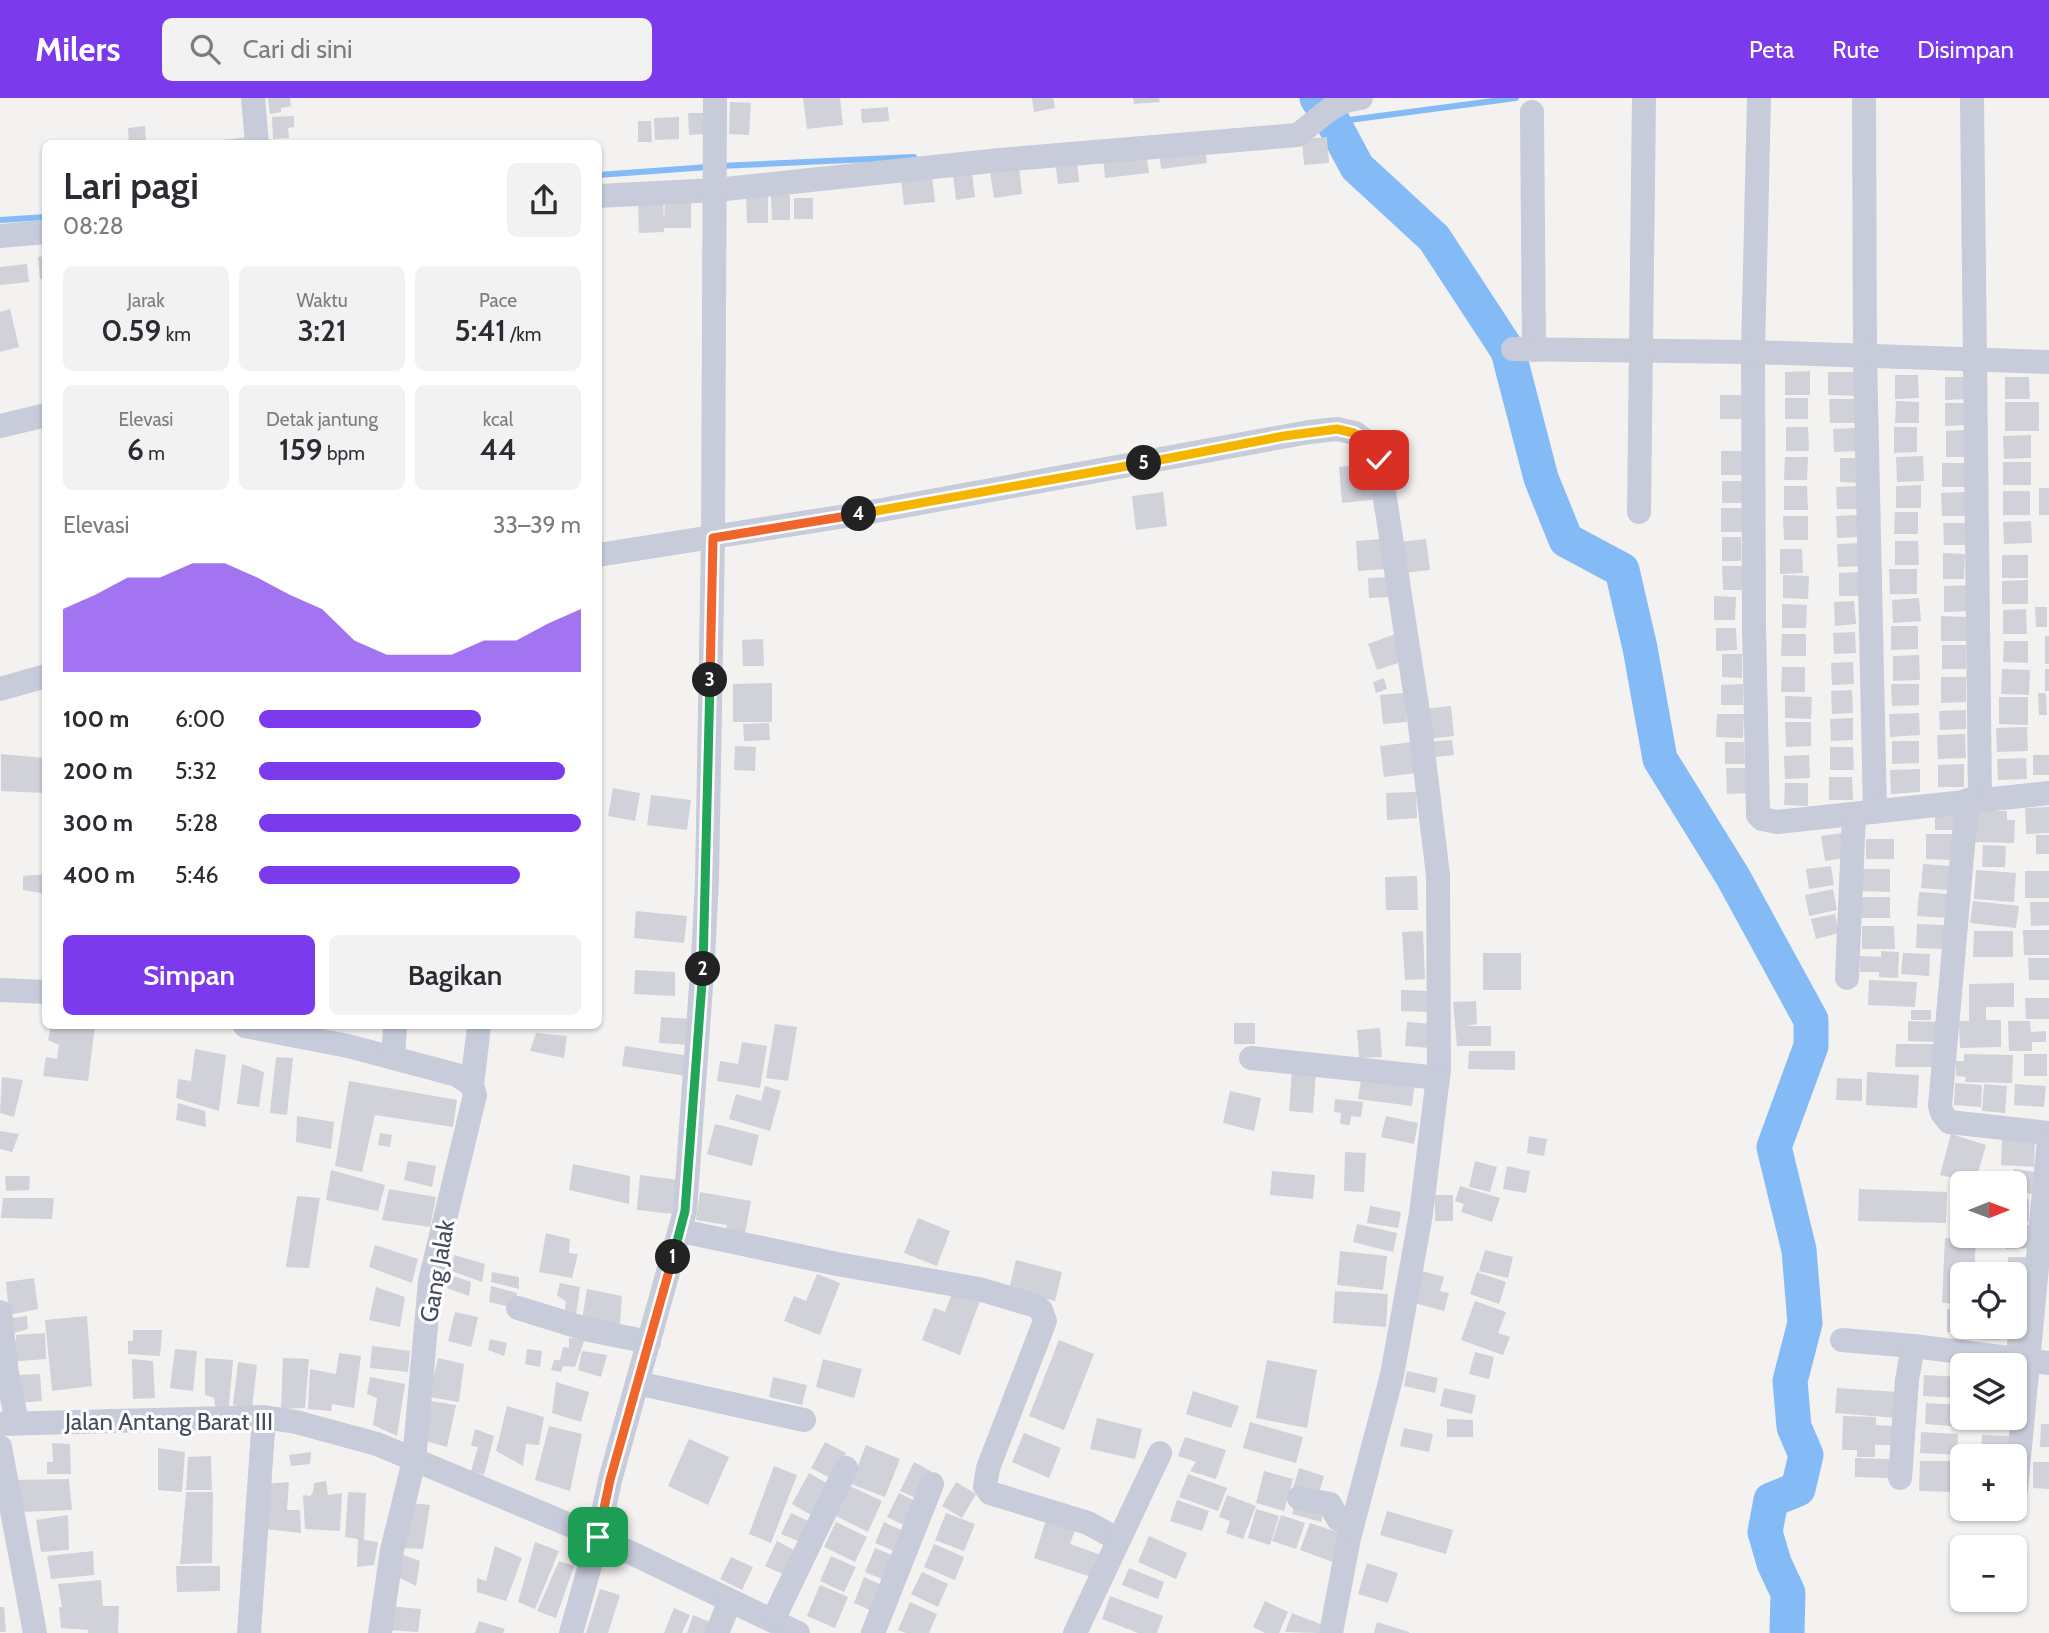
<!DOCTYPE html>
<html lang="id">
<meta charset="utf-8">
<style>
body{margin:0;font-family:Cabin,sans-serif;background:#f2f2f3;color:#2b2b33;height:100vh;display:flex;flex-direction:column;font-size:26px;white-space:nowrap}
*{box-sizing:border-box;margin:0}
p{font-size:23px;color:#7c7c81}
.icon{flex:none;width:38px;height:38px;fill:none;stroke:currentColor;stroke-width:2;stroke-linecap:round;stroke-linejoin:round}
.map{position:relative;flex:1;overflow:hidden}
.drawer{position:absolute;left:42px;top:42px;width:560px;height:889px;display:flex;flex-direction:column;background:#fff;border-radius:10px;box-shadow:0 2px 5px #0004}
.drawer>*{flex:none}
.needle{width:46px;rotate:89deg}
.tools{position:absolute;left:1950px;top:1073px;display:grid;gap:14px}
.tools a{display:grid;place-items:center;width:77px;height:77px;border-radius:10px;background:#fff;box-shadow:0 2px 5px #0004;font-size:35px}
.pin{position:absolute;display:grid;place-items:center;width:60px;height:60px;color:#fff;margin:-30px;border-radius:14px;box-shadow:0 4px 10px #0006}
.km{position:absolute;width:35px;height:35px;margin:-18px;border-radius:50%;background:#222;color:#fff;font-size:19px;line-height:35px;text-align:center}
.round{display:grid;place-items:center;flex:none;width:74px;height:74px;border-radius:10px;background:#f2f2f3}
.head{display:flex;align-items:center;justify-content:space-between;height:119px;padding:0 21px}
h1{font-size:38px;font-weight:600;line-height:52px}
.metrics{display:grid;grid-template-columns:repeat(3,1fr);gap:10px;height:119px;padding:7px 21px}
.metrics div{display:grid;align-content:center;border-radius:10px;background:#f2f2f3;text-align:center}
.metrics b{font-size:30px;font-weight:600}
.metrics small{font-size:19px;font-weight:400}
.metrics p{font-size:19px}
.chart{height:196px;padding:14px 21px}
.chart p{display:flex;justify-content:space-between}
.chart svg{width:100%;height:126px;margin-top:7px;fill:#7c3aed;opacity:.7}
.primary-button{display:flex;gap:14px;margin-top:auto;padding:14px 21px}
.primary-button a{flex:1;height:80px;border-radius:10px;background:#7c3aed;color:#fff;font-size:28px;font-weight:600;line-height:80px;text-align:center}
.primary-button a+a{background:#f2f2f3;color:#2b2b33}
ul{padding:0 21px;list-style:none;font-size:23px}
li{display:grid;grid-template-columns:112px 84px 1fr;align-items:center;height:52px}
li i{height:18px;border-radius:9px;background:#7c3aed}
header{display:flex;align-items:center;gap:42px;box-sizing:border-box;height:98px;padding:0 35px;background:#7c3aed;color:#fff}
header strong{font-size:33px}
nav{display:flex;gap:38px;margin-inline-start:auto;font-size:24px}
.search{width:490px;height:63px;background:#f2f2f3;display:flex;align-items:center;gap:18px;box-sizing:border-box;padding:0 24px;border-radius:10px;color:#7c7c81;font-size:26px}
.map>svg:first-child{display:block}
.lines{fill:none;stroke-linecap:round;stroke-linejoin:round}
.stream{stroke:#84baf6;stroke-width:6}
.river{stroke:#84baf6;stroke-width:35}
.building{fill:#d0d1d9}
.minor{stroke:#c7cbda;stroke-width:24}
.split-1-casing{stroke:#fff;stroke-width:14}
.split-2-casing{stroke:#fff;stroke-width:14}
.split-3-casing{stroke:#fff;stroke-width:14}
.split-4-casing{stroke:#fff;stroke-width:14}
.split-5-casing{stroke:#fff;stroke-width:14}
.split-6-casing{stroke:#fff;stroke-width:14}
.split-1{stroke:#f0652b;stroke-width:9}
.split-2{stroke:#22a559;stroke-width:9}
.split-3{stroke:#22a559;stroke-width:9}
.split-4{stroke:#f0652b;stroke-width:9}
.split-5{stroke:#f5b400;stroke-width:9}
.split-6{stroke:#f5b400;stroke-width:9}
.labels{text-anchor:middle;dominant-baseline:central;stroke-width:6;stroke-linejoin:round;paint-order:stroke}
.street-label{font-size:24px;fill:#474c61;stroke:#fff}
</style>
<header>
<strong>Milers</strong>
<div class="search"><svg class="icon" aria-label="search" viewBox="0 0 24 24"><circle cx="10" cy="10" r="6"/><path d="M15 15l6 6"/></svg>Cari di sini</div>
<nav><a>Peta</a><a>Rute</a><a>Disimpan</a></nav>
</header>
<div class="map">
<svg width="2049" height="1535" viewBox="0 0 2049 1535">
<rect width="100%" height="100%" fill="#f4f2f1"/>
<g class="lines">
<g class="stream">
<path d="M1326 25 1516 0"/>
<path d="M719 68 914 59"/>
<path d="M598 77 708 69"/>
<path d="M0 122 46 119"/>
</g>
<path class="river" d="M1317 0 1333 24 1357 69 1434 140 1508 253 1541 380 1566 442 1622 472 1640 550 1660 661 1733 779 1811 922V948L1774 1049 1799 1152 1805 1225 1790 1283 1794 1329 1806 1357 1798 1391 1771 1402 1765 1434 1774 1465 1788 1495 1787 1535"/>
</g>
<g class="building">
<path d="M268 0H290L291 8 281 10V14L270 16Z"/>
<path d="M803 0H840L843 27 807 31Z"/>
<path d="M1032 0H1053L1055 10 1034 14Z"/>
<path d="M1133 0H1159L1160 4 1134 6Z"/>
<path d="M730 4 751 5 749 37 729 36Z"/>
<path d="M888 9 889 23 862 25 861 11Z"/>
<path d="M688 15H705V36L689 37Z"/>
<path d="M294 18V29L288 30 289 40 273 41 272 19Z"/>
<path d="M679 19V41L655 42 654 20Z"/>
<path d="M638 23H651L652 44H638Z"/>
<path d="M145 28 146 46H129L128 30Z"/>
<path d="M247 39 248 46H223V42Z"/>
<path d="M1327 39 1329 65 1304 67 1302 41Z"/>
<path d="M1205 48 1207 65 1161 71 1159 54Z"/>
<path d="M1146 54 1149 75 1105 80 1103 59Z"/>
<path d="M1077 61 1079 84 1058 86 1055 63Z"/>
<path d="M1019 70 1022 96 994 100 990 73Z"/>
<path d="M972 75 975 99 956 102 953 77Z"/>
<path d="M932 79 935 104 904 107 901 82Z"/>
<path d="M768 96V125H747L746 97Z"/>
<path d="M771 97H790V122H772Z"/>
<rect x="794" y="100" width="19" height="21"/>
<path d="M663 104 664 124 665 104 691 105V130H664V134L639 135 638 105Z"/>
<path d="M46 158V181H40L38 159Z"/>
<path d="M27 166 29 184 0 187V169Z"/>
<path d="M10 211 19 249 0 254V214Z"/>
<path d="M1810 273V297H1785V274Z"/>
<path d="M1828 274H1858V298L1828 297Z"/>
<path d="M1895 277H1918L1919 300 1895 301Z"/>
<path d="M1945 279H1967L1968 301 1945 302Z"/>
<path d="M2005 279H2029L2030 301H2005Z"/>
<rect x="1720" y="297" width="22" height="24"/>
<rect x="1785" y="300" width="23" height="21"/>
<path d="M1829 301H1855L1856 325H1830Z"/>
<path d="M1896 303 1919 304V325H1895Z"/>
<rect x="2005" y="304" width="34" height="29"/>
<path d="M1945 305H1968V327L1945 328Z"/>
<path d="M1786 329H1808L1809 353H1786Z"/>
<path d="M1894 329H1917V354L1894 355Z"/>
<path d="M1855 330 1856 353 1834 354 1833 331Z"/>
<path d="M1964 332V359H1946V333Z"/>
<path d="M2031 337V360L2004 361 2003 338Z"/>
<rect x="1721" y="353" width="22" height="24"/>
<path d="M1923 358 1924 383 1897 384 1896 359Z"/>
<path d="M1785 359H1808L1807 382H1784Z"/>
<path d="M1840 360H1862L1861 385 1840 384Z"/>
<rect x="2003" y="364" width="28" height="23"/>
<path d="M1942 365H1965L1966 389H1942Z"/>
<path d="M1375 366 1378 401 1342 405 1339 369Z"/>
<rect x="1722" y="383" width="20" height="22"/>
<path d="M1921 387V410H1896V388Z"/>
<path d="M1784 388H1807L1808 412H1784Z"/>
<path d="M1859 388 1860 411H1837L1836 389Z"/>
<rect x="2039" y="390" width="10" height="27"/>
<rect x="2003" y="393" width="27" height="24"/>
<path d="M1163 394 1167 428 1136 432 1132 398Z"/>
<path d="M1965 394V418H1942L1941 395Z"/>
<rect x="1721" y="410" width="22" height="24"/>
<path d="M1895 414H1918V436H1894Z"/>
<path d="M1857 417 1859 439 1837 440 1836 418Z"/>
<path d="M1783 418H1808V442H1784Z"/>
<path d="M2031 423 2032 445 2004 446 2003 424Z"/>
<path d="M1943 425H1965L1966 447H1944Z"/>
<rect x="1722" y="439" width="19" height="24"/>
<path d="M1381 441 1384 471 1358 473 1356 443Z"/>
<path d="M1426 441 1430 472 1403 475 1399 444Z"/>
<path d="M1895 443H1918L1919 467H1895Z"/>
<path d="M1862 445 1863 468 1838 469 1837 446Z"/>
<path d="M1780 451H1802L1803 475 1780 476Z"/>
<path d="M1943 455 1965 456 1964 481H1943Z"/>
<rect x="2002" y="457" width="26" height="23"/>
<path d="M1722 468H1742V492H1723Z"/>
<path d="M1889 471H1917V496H1890Z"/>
<path d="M1861 474 1862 498H1839V475Z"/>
<path d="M1783 477 1809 478 1808 501 1783 500Z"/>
<path d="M1389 479 1390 499 1369 500 1368 480Z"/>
<path d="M2028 482V506H2002V483Z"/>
<path d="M1972 487 1973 513 1944 514V488Z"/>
<path d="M1714 498 1736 499 1735 522H1714Z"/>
<path d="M1919 500 1921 523 1893 525 1892 502Z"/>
<path d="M1854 503 1856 526 1835 528 1834 504Z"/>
<path d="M1782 506 1807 507 1806 530H1782Z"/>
<path d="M2035 509H2047V529H2036Z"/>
<path d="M2026 511 2027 536H2003V512Z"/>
<path d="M1941 518 1966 519V543H1941Z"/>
<path d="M1891 528H1918V551L1891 552Z"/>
<path d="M1716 530H1736L1737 552 1716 553Z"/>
<path d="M1855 534 1856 555 1834 556 1833 535Z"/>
<path d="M1395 536 1404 563 1377 572 1368 546Z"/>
<path d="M1782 536H1806V558H1781Z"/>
<rect x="2045" y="538" width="4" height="28"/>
<path d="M763 541 764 568H743L742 542Z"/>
<path d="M2004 543H2028V565L2003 564Z"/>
<rect x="1942" y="547" width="24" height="24"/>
<path d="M1722 556H1742V580L1722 579Z"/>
<path d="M1919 557 1920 582 1893 583V558Z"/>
<path d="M1853 564 1854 586 1832 587 1831 565Z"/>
<path d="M1782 569H1805V594H1781Z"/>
<path d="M2002 571 2030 572 2029 597 2001 596Z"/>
<rect x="2045" y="571" width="4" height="22"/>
<path d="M1941 579H1966V604L1941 605Z"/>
<path d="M1384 580 1387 591 1376 595 1373 584Z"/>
<path d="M772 585V624H733V586Z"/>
<path d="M1743 586V607H1721V587Z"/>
<path d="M1891 586H1919V607L1892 608Z"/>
<path d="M1852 592 1853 615 1832 616 1831 593Z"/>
<path d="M1404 595 1407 624 1383 626 1380 597Z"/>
<path d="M2038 595H2046L2047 617H2039Z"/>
<path d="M1785 598 1812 599 1811 621 1785 620Z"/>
<path d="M1999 599H2028V627L1999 626Z"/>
<path d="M1451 608 1454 638 1427 641 1424 611Z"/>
<path d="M1966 612V631L1940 632 1939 613Z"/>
<path d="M1919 615 1920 637 1890 639 1889 616Z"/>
<path d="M1717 616H1744L1743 640 1716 639Z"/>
<path d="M1853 620V642L1831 643 1830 621Z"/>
<path d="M1785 624H1811V648L1786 649Z"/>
<path d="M769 625 770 642 744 643 743 626Z"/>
<path d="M2027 629 2028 653 1997 654 1996 630Z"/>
<path d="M1965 636 1966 660 1938 661 1937 637Z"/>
<path d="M1452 642 1454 657 1427 660 1425 644Z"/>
<path d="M1892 643H1919V665L1892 666Z"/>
<path d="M1412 644 1416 675 1384 679 1380 648Z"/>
<path d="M1725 644H1744L1745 666H1725Z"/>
<path d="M735 648 756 649 755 673 734 672Z"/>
<path d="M1830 649H1853L1854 672H1830Z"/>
<path d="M1 656 45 660V695L1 693Z"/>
<path d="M1809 657 1810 680 1785 681 1784 658Z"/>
<rect x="2033" y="657" width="16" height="20"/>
<path d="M2026 660 2027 681 1998 682 1997 661Z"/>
<path d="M1964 666V689H1938V667Z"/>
<path d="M1726 670H1748L1749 695 1727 696Z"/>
<path d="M1920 671V694L1891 696 1890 672Z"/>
<path d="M1829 679H1852L1853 702H1829Z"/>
<path d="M1785 685H1808V708L1784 707Z"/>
<path d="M613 690 640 695 635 723 608 718Z"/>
<path d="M1416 694 1417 720 1387 722 1386 695Z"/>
<path d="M651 697 691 702 687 732 647 727Z"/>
<path d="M2049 709V735L2026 736 2025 710Z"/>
<rect x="1935" y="710" width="22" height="22"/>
<path d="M1973 713H2007V722H2015L2014 745 1972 744Z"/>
<path d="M1842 735 1845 760 1825 763 1821 738Z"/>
<path d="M1926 736H1954L1953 762 1926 761Z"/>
<rect x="2036" y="737" width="13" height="19"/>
<rect x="1866" y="741" width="28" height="20"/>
<path d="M1983 747 2006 748 2005 769H1982Z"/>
<path d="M1923 766 1950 768 1948 792 1921 790Z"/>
<path d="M1831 768 1834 787 1809 791 1806 771Z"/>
<path d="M1862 771H1890V794L1861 793Z"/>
<path d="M1976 772 2016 775 2014 804 1974 801Z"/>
<rect x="2025" y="773" width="24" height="27"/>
<path d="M46 776V796L23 792V778Z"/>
<path d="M1417 778 1418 812H1386L1385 779Z"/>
<path d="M1833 791 1837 812 1809 818 1805 797Z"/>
<path d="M1919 794 1949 796 1948 820 1917 818Z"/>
<rect x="1861" y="799" width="29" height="21"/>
<path d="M1973 803 2019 808 2016 830 1970 825Z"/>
<path d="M2030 804H2049V827L2031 828Z"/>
<path d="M636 813 687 818 684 845 634 840Z"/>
<path d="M1835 816 1839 835 1816 841 1811 821Z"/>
<path d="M1917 826 1946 827 1945 851 1916 850Z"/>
<path d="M1862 828H1894L1895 851H1862Z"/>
<path d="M2023 832H2049V857H2024Z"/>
<path d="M1423 833 1425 881 1405 882 1402 834Z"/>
<path d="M1974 833H2013V859H1973Z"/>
<path d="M1881 853 1899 854 1898 880 1879 879V874H1860V858L1881 859Z"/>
<rect x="1483" y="855" width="38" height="37"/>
<path d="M1903 855 1930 856 1929 878 1901 876Z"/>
<path d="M2028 860H2049V882H2029Z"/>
<path d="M635 872 675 874V898L634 896Z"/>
<path d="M1869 882 1917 884 1915 909 1868 907Z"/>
<path d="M2014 885V909H1986V922H2001V949L1960 950 1959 923H1969V886Z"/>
<path d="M1401 892 1427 893V914L1401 913Z"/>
<path d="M2025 900H2049V921H2026Z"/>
<path d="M1476 903 1477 926 1466 928H1491V948H1457L1453 904Z"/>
<rect x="1911" y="912" width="20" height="10"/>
<path d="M661 919 693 921 691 947 659 945Z"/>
<path d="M1908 923 1942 924V944L1908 943Z"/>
<path d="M2008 923H2030L2031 934 2046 933V944H2032V953H2009Z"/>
<path d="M1407 924 1432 926 1430 950 1405 948Z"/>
<rect x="1234" y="925" width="21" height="21"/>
<path d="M775 926 797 929 788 983 766 980Z"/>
<path d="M51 928H95L88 983 43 978 46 959 57 961 59 947 48 942Z"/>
<path d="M1380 930 1382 959 1359 960 1357 932Z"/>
<path d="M536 935 567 938 564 960 530 953Z"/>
<path d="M742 944 767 948 760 990 717 983 720 963 738 966Z"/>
<path d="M1896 946H1936L1935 969H1895Z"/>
<path d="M625 948 689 958 686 978 622 968Z"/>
<path d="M195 951 226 957 219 1013 176 1000 178 981 191 983Z"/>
<path d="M1469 953H1515V972L1468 971Z"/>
<path d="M1964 956 2013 957 2012 985 1965 984 1966 979 1956 978V963H1964Z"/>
<rect x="2024" y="956" width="23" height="22"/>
<path d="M276 959 293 960 287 1017 270 1015Z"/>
<path d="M242 966 264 974 259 1009 237 1006Z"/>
<path d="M1292 972 1316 974 1313 1015 1289 1013Z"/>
<path d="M1867 974 1919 977 1917 1010 1866 1007Z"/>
<path d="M1362 976 1415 983 1412 1008 1358 1001Z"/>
<path d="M2 979 23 982 14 1019 0 1015Z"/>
<path d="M1837 980 1862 981V1003L1836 1002Z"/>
<path d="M349 983 457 1002 453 1029 375 1017 362 1074 335 1068Z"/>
<path d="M1955 985 1982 987 1981 1009 1954 1007Z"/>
<path d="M1984 986 2007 988 2005 1015 1982 1013Z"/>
<path d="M2015 986 2046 988 2044 1009 2014 1007Z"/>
<path d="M765 988 781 993 770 1033 729 1021 736 996 761 1003Z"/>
<path d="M1230 993 1261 1000 1254 1033 1223 1025Z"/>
<path d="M1335 1001 1363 1004 1361 1019 1351 1018 1350 1027 1340 1026 1341 1015 1334 1014Z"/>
<path d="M178 1005 205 1013 206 1029 176 1022Z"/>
<path d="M297 1018 334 1024 331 1051 296 1044Z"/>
<path d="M1386 1018 1418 1025 1414 1046 1381 1039Z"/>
<path d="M715 1026 759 1037 752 1068 707 1056Z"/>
<path d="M0 1033 19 1036 12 1054 0 1051Z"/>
<path d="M380 1035 392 1037 390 1049 378 1047Z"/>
<path d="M1951 1036 1986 1047 1975 1085 1940 1077Z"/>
<path d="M1529 1038 1547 1041 1544 1058 1527 1055Z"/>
<path d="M2002 1042 2035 1043 2034 1069 2001 1067Z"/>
<path d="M1345 1054 1366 1055 1364 1094 1344 1093Z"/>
<path d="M408 1063 436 1068 432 1089 404 1082Z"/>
<path d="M1475 1063 1497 1069 1490 1094 1469 1089Z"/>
<path d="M573 1066 630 1078 629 1106 569 1092Z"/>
<path d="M1507 1068 1530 1073 1526 1095 1503 1091Z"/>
<path d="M2014 1071 2036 1074 2033 1096 2014 1094Z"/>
<path d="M331 1072 385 1087 378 1113 326 1102Z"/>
<path d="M1272 1073 1315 1077 1313 1101 1270 1097Z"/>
<path d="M640 1077 678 1082 674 1116 637 1112Z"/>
<path d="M5 1078H30L29 1092 6 1093Z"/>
<path d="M1460 1088 1500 1100 1492 1124 1461 1114 1464 1106 1455 1103Z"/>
<path d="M389 1091 436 1099 430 1129 382 1122Z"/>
<path d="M1859 1091 1947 1094 1946 1125 1858 1123Z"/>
<path d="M700 1094 751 1103 744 1141 725 1137 727 1127 696 1122Z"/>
<rect x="1435" y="1097" width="18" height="26"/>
<path d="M297 1098 320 1100 309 1170 286 1169Z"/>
<path d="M3 1100H54L52 1121 1 1120Z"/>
<rect x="2014" y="1101" width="15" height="22"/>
<path d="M1370 1108 1401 1114 1398 1130 1367 1125Z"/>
<path d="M918 1120 950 1133 937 1168 904 1155Z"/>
<path d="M1357 1126 1397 1135 1393 1154 1353 1144Z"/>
<path d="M2014 1127H2029L2030 1150 2006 1151V1138H2014Z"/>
<path d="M546 1135 570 1141 569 1155 578 1156 572 1180 539 1174Z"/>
<path d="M1945 1140 1976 1141 1974 1176H1962V1206L1942 1205Z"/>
<path d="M375 1147 418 1161 412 1185 369 1169Z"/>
<path d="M1485 1152 1513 1159 1508 1180 1479 1173Z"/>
<path d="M1340 1153 1387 1158 1383 1192 1337 1187Z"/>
<path d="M454 1157 485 1166 482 1184 452 1173Z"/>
<path d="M2008 1159H2030V1183H2014V1176H2008Z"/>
<path d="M1016 1162 1062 1174 1055 1203 1009 1191Z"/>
<path d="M1422 1173 1444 1179 1440 1193 1449 1195 1444 1213 1414 1205Z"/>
<path d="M492 1174 519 1179V1191L491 1184Z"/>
<path d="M1477 1174 1506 1184 1499 1206 1470 1196Z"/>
<path d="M817 1176 840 1185 820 1237 784 1223 794 1198 806 1203Z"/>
<path d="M450 1177 471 1184 469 1198 447 1190Z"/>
<path d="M34 1180 38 1211 9 1217 6 1184Z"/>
<path d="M560 1185 580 1189 575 1223 564 1218 566 1204 557 1197Z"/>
<rect x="2014" y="1187" width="13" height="20"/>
<path d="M491 1188 517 1195 514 1210 489 1204Z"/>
<path d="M376 1189 405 1199 400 1229 369 1222Z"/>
<path d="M954 1190 981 1200 960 1257 922 1242 934 1210 945 1214Z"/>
<path d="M587 1191 622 1198 620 1226 582 1222Z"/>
<path d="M1335 1193 1388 1196 1386 1229 1333 1225Z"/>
<path d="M1475 1203 1506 1214 1498 1235 1510 1239 1503 1257 1461 1242Z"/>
<path d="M1947 1211H1962V1228H1970V1234H1947Z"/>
<path d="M455 1214 478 1219 471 1249 448 1243Z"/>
<path d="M27 1218 28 1231 14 1235 12 1220Z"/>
<path d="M87 1218 92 1288 52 1293 45 1222Z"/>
<path d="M2014 1219H2028V1249H2007V1228H2014Z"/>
<path d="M1976 1228H2000V1242L1976 1241Z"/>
<path d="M133 1232H162L160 1258 128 1256V1243H133Z"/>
<path d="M45 1235 46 1261 9 1264 8 1244 16 1243V1237Z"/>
<path d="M569 1240H585L575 1269 563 1268 561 1274 551 1272 554 1262H560L563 1249 569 1250Z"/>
<path d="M490 1241 507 1245 504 1258 488 1252Z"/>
<path d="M1059 1242 1094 1256 1064 1332 1029 1318Z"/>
<path d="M372 1248 410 1253 408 1274 370 1270Z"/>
<path d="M175 1251 197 1253 193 1293 170 1290Z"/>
<path d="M527 1251 542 1253 540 1269 525 1266Z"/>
<path d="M582 1253 607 1257 601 1279 578 1272Z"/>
<path d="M1475 1254 1494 1259 1489 1281 1469 1276Z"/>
<path d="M339 1255 361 1258 354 1310 332 1306 331 1313 308 1311 310 1271 336 1276Z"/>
<path d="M205 1260 233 1262 229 1308H215L214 1300 205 1297Z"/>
<path d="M283 1260 309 1261 305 1310 281 1311Z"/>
<path d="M438 1260 464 1266 459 1304 429 1299Z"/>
<path d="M132 1261 153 1263 155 1300 133 1301Z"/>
<path d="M823 1261 862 1271 854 1300 816 1289Z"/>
<path d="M1267 1262 1317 1272 1307 1330 1256 1320Z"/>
<path d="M238 1264 257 1267 252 1310 233 1307Z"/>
<path d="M1407 1273 1438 1280 1435 1295 1404 1288Z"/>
<path d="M40 1276 42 1303 16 1305 15 1277Z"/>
<path d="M1924 1277 1962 1279V1300L1923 1298Z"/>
<path d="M370 1279 405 1286 397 1338 373 1327 377 1300 367 1296Z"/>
<path d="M773 1279 807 1287 802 1307 769 1299Z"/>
<path d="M556 1284 589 1294 581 1324 552 1315Z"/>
<path d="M1444 1290 1476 1297 1472 1316 1440 1308Z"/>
<path d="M1837 1290 1898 1294 1897 1320 1835 1315Z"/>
<path d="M1193 1293 1239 1308 1231 1330 1186 1316Z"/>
<path d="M430 1303 456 1307 447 1349 426 1343Z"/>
<path d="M1926 1305 1962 1307 1964 1329 1925 1326Z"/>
<path d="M507 1308 544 1319 539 1347 526 1346 523 1368 496 1353Z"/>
<path d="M1843 1318 1876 1319V1327L1894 1328V1347H1875V1359H1857V1352H1842Z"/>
<path d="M1097 1320 1142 1331 1135 1361 1090 1351Z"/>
<path d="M1967 1320H1980V1323H1986V1332L1967 1331Z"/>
<path d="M1995 1320H2006V1326H1994Z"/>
<path d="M1447 1321 1473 1322V1339H1447Z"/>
<path d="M1250 1324 1303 1339 1296 1365 1243 1350Z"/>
<path d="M2041 1326H2049V1349H2040Z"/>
<path d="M549 1328 582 1336 570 1393 535 1382Z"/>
<path d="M1404 1330 1433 1336 1429 1354 1400 1348Z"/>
<path d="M475 1331 494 1338 484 1377 471 1373 478 1349 471 1348Z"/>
<path d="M1921 1334 1958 1336 1957 1357 1920 1355Z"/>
<path d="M1024 1335 1061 1350 1049 1380 1012 1364Z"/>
<path d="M1982 1337 2009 1338 2008 1358H1987L1988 1354H1981Z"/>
<path d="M1185 1339 1226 1352 1216 1381 1190 1373 1196 1364 1178 1358Z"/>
<path d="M689 1341 729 1359 708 1407 668 1388Z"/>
<path d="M825 1344 846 1355 832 1381 811 1370Z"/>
<path d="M52 1345 70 1346 71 1376H47V1364H53Z"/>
<path d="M866 1347 900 1361 885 1399 851 1386Z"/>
<path d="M158 1350 185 1354 182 1394 158 1392Z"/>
<path d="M311 1354 310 1366 291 1368 289 1357Z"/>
<path d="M211 1358 212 1392H186L188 1359Z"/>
<path d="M1855 1360 1889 1361V1380L1855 1379Z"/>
<path d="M1920 1363H1956V1394L1919 1393Z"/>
<path d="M914 1364 931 1373 918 1401 900 1393Z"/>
<path d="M2033 1364H2049V1391L2033 1390Z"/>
<path d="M774 1368 797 1377 771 1445 749 1436Z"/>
<path d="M1299 1370 1324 1378 1318 1398 1293 1390Z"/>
<path d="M1264 1373 1293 1381 1284 1413 1256 1405Z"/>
<path d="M809 1375 830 1387 813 1418 792 1406Z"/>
<path d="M1188 1376 1227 1390 1218 1413 1179 1399Z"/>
<path d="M69 1381 72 1412 19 1414 12 1382Z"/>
<path d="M326 1383 328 1397 342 1395 340 1433 305 1431 303 1397 310 1398 313 1394 314 1385Z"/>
<path d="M289 1384 287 1412H300L301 1435 265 1431 266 1386Z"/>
<path d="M956 1384 976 1396 962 1420 942 1408Z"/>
<path d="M850 1388 882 1403 868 1434 836 1418Z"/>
<path d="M186 1394H213L212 1465 180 1466Z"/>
<path d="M348 1394 366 1395 364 1442 378 1444 374 1467 357 1469 358 1441 345 1439Z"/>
<path d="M899 1395 917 1404 906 1428 887 1419Z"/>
<path d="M1227 1397 1256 1408 1243 1441 1226 1435 1230 1423 1219 1419Z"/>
<path d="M1177 1402 1209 1413 1202 1433 1170 1423Z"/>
<path d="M1296 1404 1324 1412 1321 1424 1292 1416Z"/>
<path d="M410 1405 430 1407 423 1451 403 1450Z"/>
<path d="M1256 1411 1279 1418 1270 1447 1248 1440Z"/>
<path d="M1387 1413 1453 1432 1446 1456 1380 1437Z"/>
<path d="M791 1415 813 1425 803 1445 781 1436Z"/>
<path d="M946 1415 975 1426 964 1453 935 1442Z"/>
<path d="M68 1417 69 1452 41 1454 36 1422Z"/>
<path d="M1281 1417 1305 1425 1296 1451 1272 1443Z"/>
<path d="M1046 1422 1075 1432 1070 1446 1101 1457 1094 1480 1034 1460Z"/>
<path d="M836 1424 867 1439 855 1464 824 1449Z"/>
<path d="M884 1424 905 1434 896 1454 875 1445Z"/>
<path d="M1310 1425 1343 1436 1333 1464 1300 1452Z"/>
<path d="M1149 1438 1187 1455 1176 1481 1138 1464Z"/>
<path d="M777 1443 798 1454 787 1478 765 1468Z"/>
<path d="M535 1444 559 1453 535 1511 518 1504Z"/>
<path d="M934 1446 964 1459 955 1482 924 1469Z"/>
<path d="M495 1448 522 1460 506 1503 477 1494V1480L486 1483Z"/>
<path d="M875 1450 894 1458 884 1482 865 1474Z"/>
<path d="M93 1453 94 1477 51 1481 47 1458Z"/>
<path d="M400 1456 420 1463 416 1488 392 1476Z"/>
<path d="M831 1458 856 1469 844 1494 820 1483Z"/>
<path d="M731 1459 753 1469 742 1492 720 1481Z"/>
<path d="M559 1463 574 1468 556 1520 537 1513Z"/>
<path d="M1367 1465 1398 1475 1388 1505 1358 1496Z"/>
<path d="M176 1468H220V1493L177 1494Z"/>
<path d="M1129 1470 1164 1484 1158 1501 1122 1487Z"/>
<path d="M922 1474 948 1486 938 1509 911 1496Z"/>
<path d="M864 1479 884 1488 874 1514 854 1505Z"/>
<path d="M101 1482 103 1508H119L118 1535H88V1532L61 1530 59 1509H62L58 1486Z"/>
<path d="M820 1487 848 1499 835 1530 807 1518Z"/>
<path d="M600 1491 620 1497 608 1535H586Z"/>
<path d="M1110 1498 1163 1518 1157 1535H1138L1102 1521Z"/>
<path d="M1265 1503 1288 1514 1279 1535H1265L1253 1529Z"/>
<path d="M910 1504 937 1516 929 1535H906L898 1532Z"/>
<path d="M389 1508 421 1511 418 1534 386 1532Z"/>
<path d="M0 1509H4L6 1534H0Z"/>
<path d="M674 1510 690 1517 682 1535H664Z"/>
<path d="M1292 1515 1323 1527 1321 1535 1285 1534Z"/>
<path d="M693 1517 713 1525 709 1535H687Z"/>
<path d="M479 1523 505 1531 503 1535H475Z"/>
<path d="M1377 1524 1409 1534V1535H1374Z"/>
</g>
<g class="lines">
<g class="minor">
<path d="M253 0 257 46"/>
<path d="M1864 0 1865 257 1875 714"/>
<path d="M1972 0 1980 701"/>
<path d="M1759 1 1753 254 1754 528 1758 717 1762 721 1777 724 2049 695"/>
<path d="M1532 14 1534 252"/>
<path d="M598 98 716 92 1000 62 1297 37C1319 22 1333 2 1361 0"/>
<path d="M0 138 46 134"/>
<path d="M1513 251 1753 254 2049 264"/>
<path d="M0 328 46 317"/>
<path d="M1639 414 1644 0"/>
<path d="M598 457 865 415 1309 334 1337 331 1355 335 1366 343 1379 362 1419 620 1438 777 1439 971 1421 1116 1392 1277 1349 1440 1331 1535"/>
<path d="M0 591 46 578"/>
<path d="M1967 702 1940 1008 1942 1015 1949 1024 2049 1035"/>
<path d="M1847 880 1854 717"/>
<path d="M0 892 46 894"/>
<path d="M245 928 348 948 457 977 472 987"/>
<path d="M393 960 395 928"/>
<path d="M1251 960 1438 980"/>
<path d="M681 1133 837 1166 979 1191 1036 1208 1041 1212 1045 1223 988 1370 985 1388 990 1395 1088 1425 1119 1442"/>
<path d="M518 1210 589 1232 649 1244"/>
<path d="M0 1214 7 1276 17 1324"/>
<path d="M1842 1242 1913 1248"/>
<path d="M637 1285 804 1322"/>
<path d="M0 1326 264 1319 296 1324 377 1346 598 1439 798 1535"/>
<path d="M0 1349 35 1535"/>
<path d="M1900 1380 1907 1282 1913 1248 2049 1265"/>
<path d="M2016 1391 2049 1042"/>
<path d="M1299 1400 1330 1406 1338 1421 1352 1428"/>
<path d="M773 1522 846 1370"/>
<path d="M249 1535 264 1319"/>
<path d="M380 1535 392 1452 414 1363 430 1183 475 997 472 987 479 928"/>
<path d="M571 1535 598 1439 610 1382 685 1113 703 860 707 782 713 440 715 0"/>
<path d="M717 1535 730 1503"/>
<path d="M873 1535 932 1386"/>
<path d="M1075 1535 1160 1355"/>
</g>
</g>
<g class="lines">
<g class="split-1-casing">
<path id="split-1" d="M598 1439 610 1382 673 1159"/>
</g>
<g class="split-2-casing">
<path id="split-2" d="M673 1159 685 1113 703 871"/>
</g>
<g class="split-3-casing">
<path id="split-3" d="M703 871 710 582"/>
</g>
<g class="split-4-casing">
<path id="split-4" d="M710 582 713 440 859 416"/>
</g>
<g class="split-5-casing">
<path id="split-5" d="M859 416 1144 365"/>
</g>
<g class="split-6-casing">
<path id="split-6" d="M1144 365 1284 338 1337 331 1354 335 1366 343 1379 362"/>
</g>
<use href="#split-1" class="split-1"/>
<use href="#split-2" class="split-2"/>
<use href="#split-3" class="split-3"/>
<use href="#split-4" class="split-4"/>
<use href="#split-5" class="split-5"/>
<use href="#split-6" class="split-6"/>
</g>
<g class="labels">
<g class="street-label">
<text transform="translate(437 1173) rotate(-80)">Gang Jalak</text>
<text x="169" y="1323">Jalan Antang Barat III</text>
</g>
</g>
</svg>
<div class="tools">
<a><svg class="needle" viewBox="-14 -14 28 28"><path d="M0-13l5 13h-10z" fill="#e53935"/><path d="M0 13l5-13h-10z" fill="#7c7c81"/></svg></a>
<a><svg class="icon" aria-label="locate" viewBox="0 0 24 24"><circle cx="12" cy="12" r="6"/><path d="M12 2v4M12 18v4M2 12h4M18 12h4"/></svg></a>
<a><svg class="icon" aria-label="layers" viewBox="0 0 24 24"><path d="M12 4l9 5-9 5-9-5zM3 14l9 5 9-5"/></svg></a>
<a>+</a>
<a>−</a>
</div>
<div class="pin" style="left:598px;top:1439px;background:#1e9e55"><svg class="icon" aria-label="arrive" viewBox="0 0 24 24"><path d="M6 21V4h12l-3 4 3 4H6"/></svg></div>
<div class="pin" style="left:1379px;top:362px;background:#d93025"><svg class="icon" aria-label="check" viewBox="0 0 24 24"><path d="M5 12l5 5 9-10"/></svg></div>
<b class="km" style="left:673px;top:1159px">1</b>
<b class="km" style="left:703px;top:871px">2</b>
<b class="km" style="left:710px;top:582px">3</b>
<b class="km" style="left:859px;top:416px">4</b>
<b class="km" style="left:1144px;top:365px">5</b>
<section class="drawer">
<div class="head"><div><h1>Lari pagi</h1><p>08:28</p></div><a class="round"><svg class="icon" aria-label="share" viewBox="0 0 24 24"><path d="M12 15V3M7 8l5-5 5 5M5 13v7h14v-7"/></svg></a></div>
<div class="metrics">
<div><p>Jarak</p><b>0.59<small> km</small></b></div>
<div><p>Waktu</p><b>3:21</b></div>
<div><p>Pace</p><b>5:41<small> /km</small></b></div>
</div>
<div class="metrics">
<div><p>Elevasi</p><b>6<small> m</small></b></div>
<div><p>Detak jantung</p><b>159<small> bpm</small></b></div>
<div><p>kcal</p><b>44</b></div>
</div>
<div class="chart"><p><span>Elevasi</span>33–39 m</p>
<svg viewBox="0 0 160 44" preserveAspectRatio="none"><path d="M0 44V22L10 17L20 11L30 11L40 6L50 6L60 11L70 17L80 22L90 33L100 38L110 38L120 38L130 33L140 33L150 27L160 22V44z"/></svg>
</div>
<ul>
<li><b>100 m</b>6:00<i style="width:69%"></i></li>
<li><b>200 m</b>5:32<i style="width:95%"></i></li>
<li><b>300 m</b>5:28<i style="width:100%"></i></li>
<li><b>400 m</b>5:46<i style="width:81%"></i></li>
</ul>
<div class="primary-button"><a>Simpan</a><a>Bagikan</a></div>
</section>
</div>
